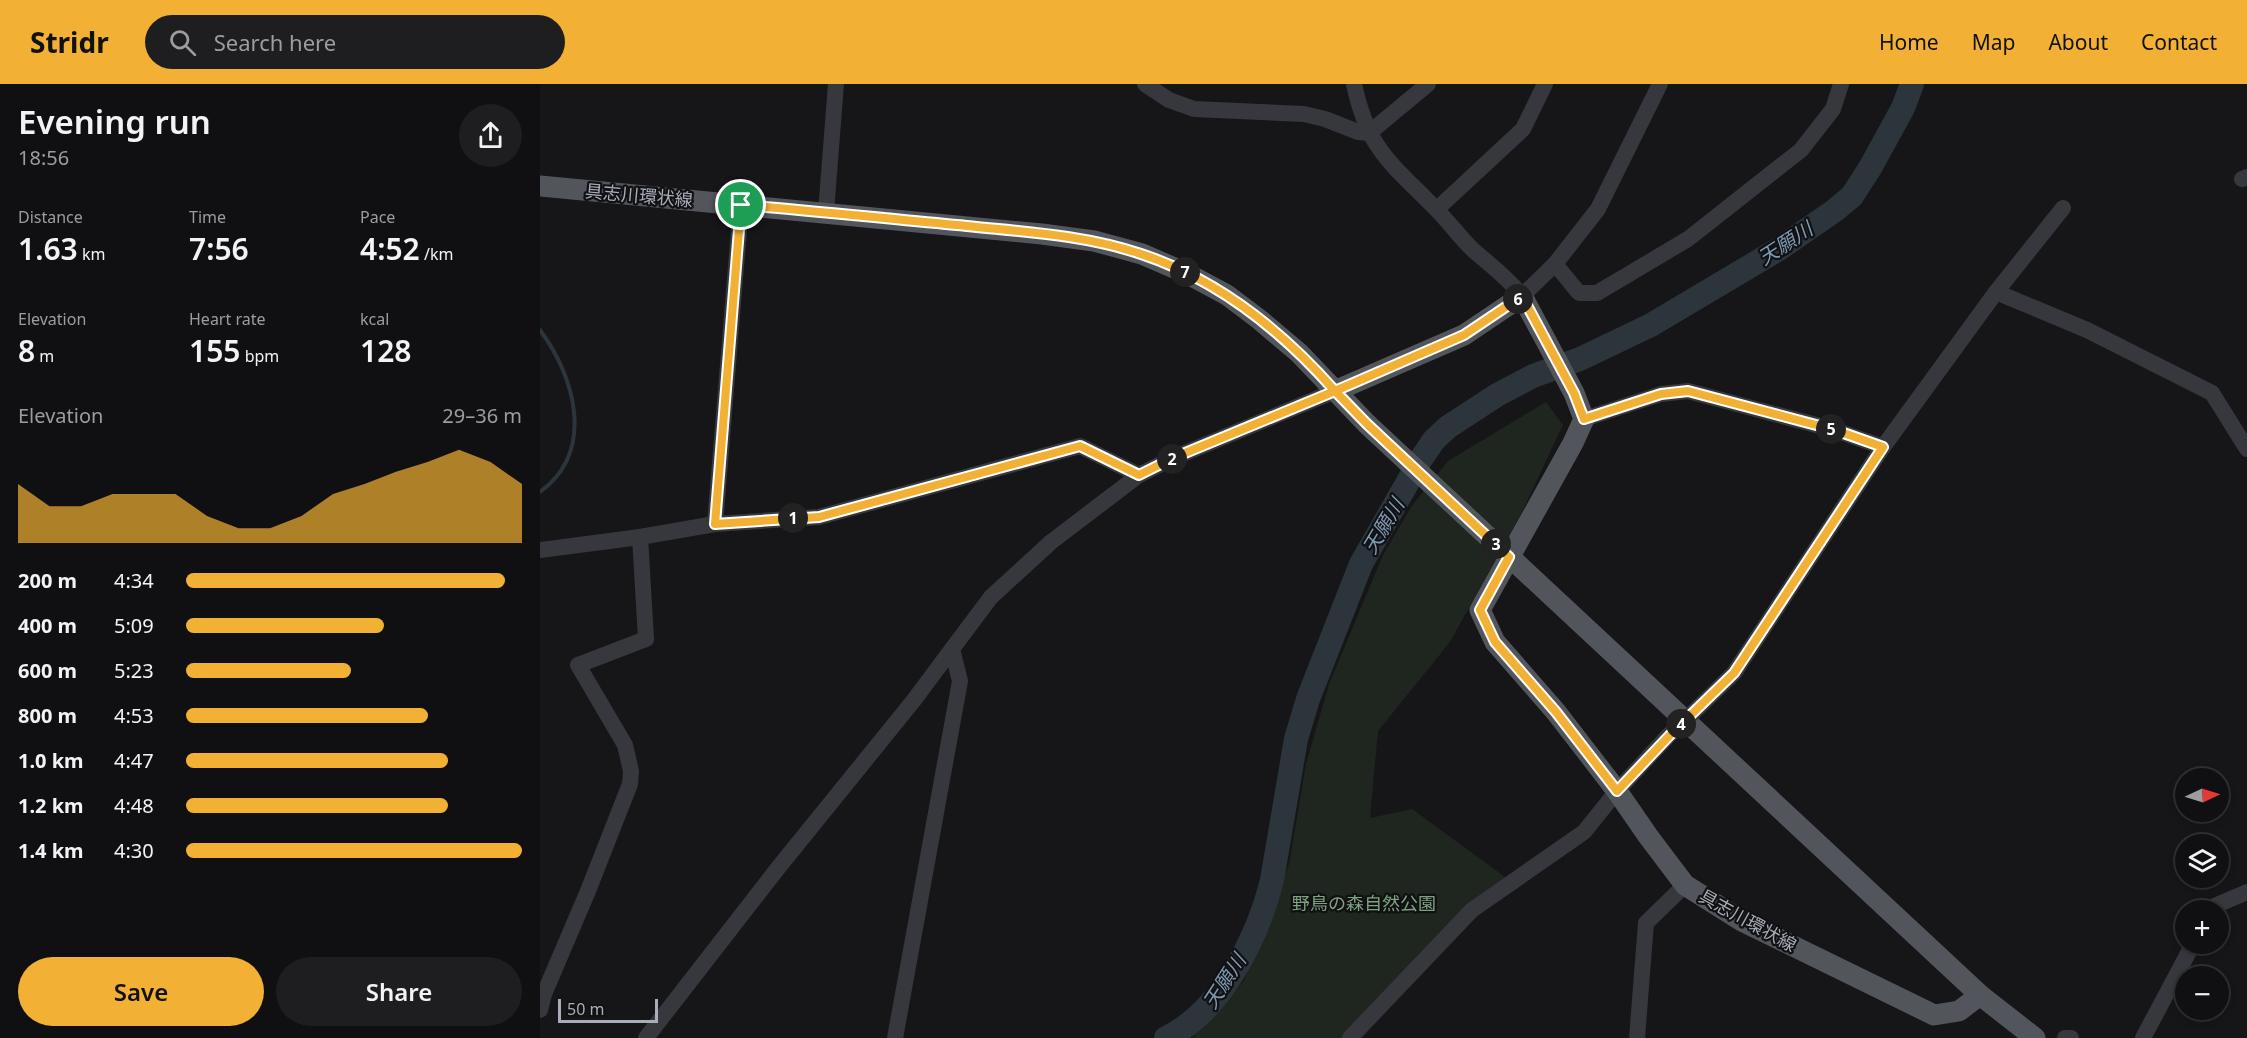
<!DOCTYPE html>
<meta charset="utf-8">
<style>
body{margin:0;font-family:"Noto Sans","Noto Sans JP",sans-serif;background:#1e1e20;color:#f1f3f6;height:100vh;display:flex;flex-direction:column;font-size:22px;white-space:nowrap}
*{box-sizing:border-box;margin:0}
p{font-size:20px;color:#9c9d9f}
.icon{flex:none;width:33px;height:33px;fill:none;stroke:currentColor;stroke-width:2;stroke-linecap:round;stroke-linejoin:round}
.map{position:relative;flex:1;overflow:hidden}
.drawer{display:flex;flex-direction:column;background:#101012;width:540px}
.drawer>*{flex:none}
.needle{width:39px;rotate:86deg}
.controls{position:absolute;left:1635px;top:684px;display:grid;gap:12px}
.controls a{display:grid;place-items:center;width:54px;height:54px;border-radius:50%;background:#101012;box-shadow:0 3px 9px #0003,0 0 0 2px #303032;font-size:30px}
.scale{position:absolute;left:18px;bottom:15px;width:100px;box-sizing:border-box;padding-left:6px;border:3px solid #a8adb8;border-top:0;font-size:16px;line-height:21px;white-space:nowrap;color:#a8adb8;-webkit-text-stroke:4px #111113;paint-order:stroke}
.pin{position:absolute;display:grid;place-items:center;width:51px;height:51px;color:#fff;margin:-26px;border:3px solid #fff;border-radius:50%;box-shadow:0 2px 6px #0007}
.km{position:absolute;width:30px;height:30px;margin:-15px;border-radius:50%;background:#222;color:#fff;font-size:16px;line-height:30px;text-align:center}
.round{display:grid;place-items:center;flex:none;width:63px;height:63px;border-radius:32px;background:#1e1e20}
.summary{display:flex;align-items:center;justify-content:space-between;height:102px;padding:0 18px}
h1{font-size:33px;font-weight:600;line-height:45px}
.metrics{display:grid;grid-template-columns:repeat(3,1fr);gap:9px;height:102px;padding:6px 18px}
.metrics div{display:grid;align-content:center}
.metrics b{font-size:30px;font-weight:600}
.metrics small{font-size:16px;font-weight:400}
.metrics p{font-size:16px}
.chart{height:168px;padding:12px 18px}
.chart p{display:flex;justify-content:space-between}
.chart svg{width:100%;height:108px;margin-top:6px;fill:#f2b134;opacity:.7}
.button{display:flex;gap:12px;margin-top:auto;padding:12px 18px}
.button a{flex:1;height:69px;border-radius:36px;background:#f2b134;color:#111;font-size:24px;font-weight:600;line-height:69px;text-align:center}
.button a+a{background:#1e1e20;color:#f1f3f6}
ul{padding:0 18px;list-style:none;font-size:20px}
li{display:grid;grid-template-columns:96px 72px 1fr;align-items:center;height:45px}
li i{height:15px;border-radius:8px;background:#f2b134}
header{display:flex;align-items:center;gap:36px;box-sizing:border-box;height:84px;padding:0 30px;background:#f2b134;color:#111}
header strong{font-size:28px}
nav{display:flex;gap:33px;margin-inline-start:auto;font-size:21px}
.search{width:420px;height:54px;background:#1e1e20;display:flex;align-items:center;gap:15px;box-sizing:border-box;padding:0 21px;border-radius:33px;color:#9c9d9f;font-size:22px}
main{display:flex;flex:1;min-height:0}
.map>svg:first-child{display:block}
.green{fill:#1e261f}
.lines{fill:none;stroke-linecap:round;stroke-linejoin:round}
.stream{stroke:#2c353c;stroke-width:4}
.river{stroke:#2c353c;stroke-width:24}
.minor{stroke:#37383d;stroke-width:16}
.major{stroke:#53555c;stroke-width:21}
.minor-bridge{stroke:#37383d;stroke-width:16}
.route-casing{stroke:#fff;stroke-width:12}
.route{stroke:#f2b134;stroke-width:8}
.labels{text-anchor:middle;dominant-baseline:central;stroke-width:4.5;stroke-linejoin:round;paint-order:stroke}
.street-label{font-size:18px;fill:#a8adb8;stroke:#111113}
.park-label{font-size:18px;fill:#7fa381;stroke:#111113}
.water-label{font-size:20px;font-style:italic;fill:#7f9bb3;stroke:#111113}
</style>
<header>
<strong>Stridr</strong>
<div class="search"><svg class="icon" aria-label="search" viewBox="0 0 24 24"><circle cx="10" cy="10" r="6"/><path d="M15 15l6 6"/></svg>Search here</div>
<nav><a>Home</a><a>Map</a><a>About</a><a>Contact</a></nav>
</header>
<main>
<section class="drawer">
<div class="summary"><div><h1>Evening run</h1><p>18:56</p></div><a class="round"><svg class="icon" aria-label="share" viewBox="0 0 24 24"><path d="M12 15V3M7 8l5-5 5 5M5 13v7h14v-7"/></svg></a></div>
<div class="metrics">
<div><p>Distance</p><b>1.63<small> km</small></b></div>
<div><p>Time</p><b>7:56</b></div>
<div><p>Pace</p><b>4:52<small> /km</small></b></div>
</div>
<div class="metrics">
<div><p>Elevation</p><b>8<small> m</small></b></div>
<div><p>Heart rate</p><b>155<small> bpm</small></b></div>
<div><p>kcal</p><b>128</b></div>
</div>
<div class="chart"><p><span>Elevation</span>29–36 m</p>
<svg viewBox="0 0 160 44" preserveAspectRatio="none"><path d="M0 44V20L10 29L20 29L30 24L40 24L50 24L60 33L70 38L80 38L90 33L100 24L110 20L120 15L130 11L140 6L150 11L160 20V44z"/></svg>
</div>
<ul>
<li><b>200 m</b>4:34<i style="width:95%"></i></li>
<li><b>400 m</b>5:09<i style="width:59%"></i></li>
<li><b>600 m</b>5:23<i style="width:49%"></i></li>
<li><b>800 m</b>4:53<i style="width:72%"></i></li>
<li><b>1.0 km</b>4:47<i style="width:78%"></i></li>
<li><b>1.2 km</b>4:48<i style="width:78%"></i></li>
<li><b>1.4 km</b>4:30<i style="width:100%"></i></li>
</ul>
<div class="button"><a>Save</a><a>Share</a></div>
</section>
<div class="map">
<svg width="1707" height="954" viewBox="0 0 1707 954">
<rect width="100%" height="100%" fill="#161618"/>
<path class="green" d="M1006 318 1023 341 981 430 910 558 838 647 830 734 872 725 972 798 810 954H652L704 897 749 780 766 680 789 600 843 471 871 423 908 377Z"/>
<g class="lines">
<path class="stream" d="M0 246C35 293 56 367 0 408"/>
<path class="river" d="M626 954C681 928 718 853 732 796L756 655 768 615 821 480 881 375 894 356 908 343 957 311 993 292 1040 275 1111 241 1239 165 1294 127 1312 112 1330 84 1363 24 1372 0"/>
<g class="minor">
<path d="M605 0 629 16 654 25 764 30 785 35 818 48 829 49 888 0"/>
<path d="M814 0C828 66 851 79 895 124 908 137 919 152 932 165 949 180 968 194 982 212L1015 180 1058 125 1120 0"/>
<path d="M1702 95 1707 93"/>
<path d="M897 125 983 45 1005 0"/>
<path d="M286 128 296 0"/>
<path d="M1015 180 1039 209H1057L1148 155 1261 66 1293 25 1301 0"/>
<path d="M1456 208 1547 246 1672 309 1707 365"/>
<path d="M1044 335 1121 310 1148 307 1295 346 1343 363"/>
<path d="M175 440 201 121"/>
<path d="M0 466 100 453 175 440 279 433 540 362 599 391"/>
<path d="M1160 622 1194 589 1343 363 1456 208 1523 124"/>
<path d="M1670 826 1672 823 1707 808"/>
<path d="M0 926 4 910 48 807 90 700 91 687 85 661 38 581 106 555 100 453"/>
<path d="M106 954 238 784 374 616 412 565"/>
<path d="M355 954 420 597 412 565 451 513 511 458 599 391 633 374 795 307"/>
<path d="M810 954 932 826 1044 748 1077 707 1129 651"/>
<path d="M1097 954 1106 839 1145 801"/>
<path d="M1525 954H1531"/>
<path d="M1603 954 1653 860"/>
</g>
<g class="major">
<path d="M0 102 502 150 554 157 602 170 646 189 687 211 720 236 759 269 827 340 1440 911 1495 954"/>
<path d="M795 307 924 251 982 212 1034 309 1044 335 1033 359 940 526 955 558 1016 628 1077 707 1108 752 1145 801 1202 837 1394 931 1419 927 1440 911"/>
</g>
<path class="minor-bridge" d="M1129 651 1160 622"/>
</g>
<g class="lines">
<g class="route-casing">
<path id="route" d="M201 121 175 440 279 433 540 362 599 391 633 374 795 307 827 340 969 473 940 526 955 558 1016 628 1077 707 1130 651 1194 589 1343 363 1295 346 1148 307 1121 310 1044 335 1034 309 982 212 924 251 795 307C743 248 677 195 601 170 545 151 485 148 427 142 352 135 276 127 201 121"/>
</g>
<use href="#route" class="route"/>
</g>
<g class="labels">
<g class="street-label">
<text transform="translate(99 111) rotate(5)">具志川環状線</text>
<text transform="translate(1208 836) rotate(29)">具志川環状線</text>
</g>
<g class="park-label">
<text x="824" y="819">野鳥の森自然公園</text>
</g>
<g class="water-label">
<text transform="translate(1245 159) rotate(-33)">天願川</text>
<text transform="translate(843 442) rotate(-59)">天願川</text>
<text transform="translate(684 897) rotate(-57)">天願川</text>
</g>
</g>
</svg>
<div class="controls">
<a><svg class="needle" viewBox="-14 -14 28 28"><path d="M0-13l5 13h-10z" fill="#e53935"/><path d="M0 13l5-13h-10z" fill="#9c9d9f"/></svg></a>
<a><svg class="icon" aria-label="layers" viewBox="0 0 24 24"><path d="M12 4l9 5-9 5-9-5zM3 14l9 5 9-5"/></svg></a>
<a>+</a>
<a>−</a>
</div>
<div class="scale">50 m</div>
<div class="pin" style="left:201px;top:121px;background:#1e9e55"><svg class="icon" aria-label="arrive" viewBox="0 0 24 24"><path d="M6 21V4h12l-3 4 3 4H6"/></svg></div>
<b class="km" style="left:253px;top:434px">1</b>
<b class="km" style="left:632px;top:375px">2</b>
<b class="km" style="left:956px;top:460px">3</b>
<b class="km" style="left:1141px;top:640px">4</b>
<b class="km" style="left:1291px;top:345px">5</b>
<b class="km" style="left:978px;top:215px">6</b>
<b class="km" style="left:645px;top:188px">7</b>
</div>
</main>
